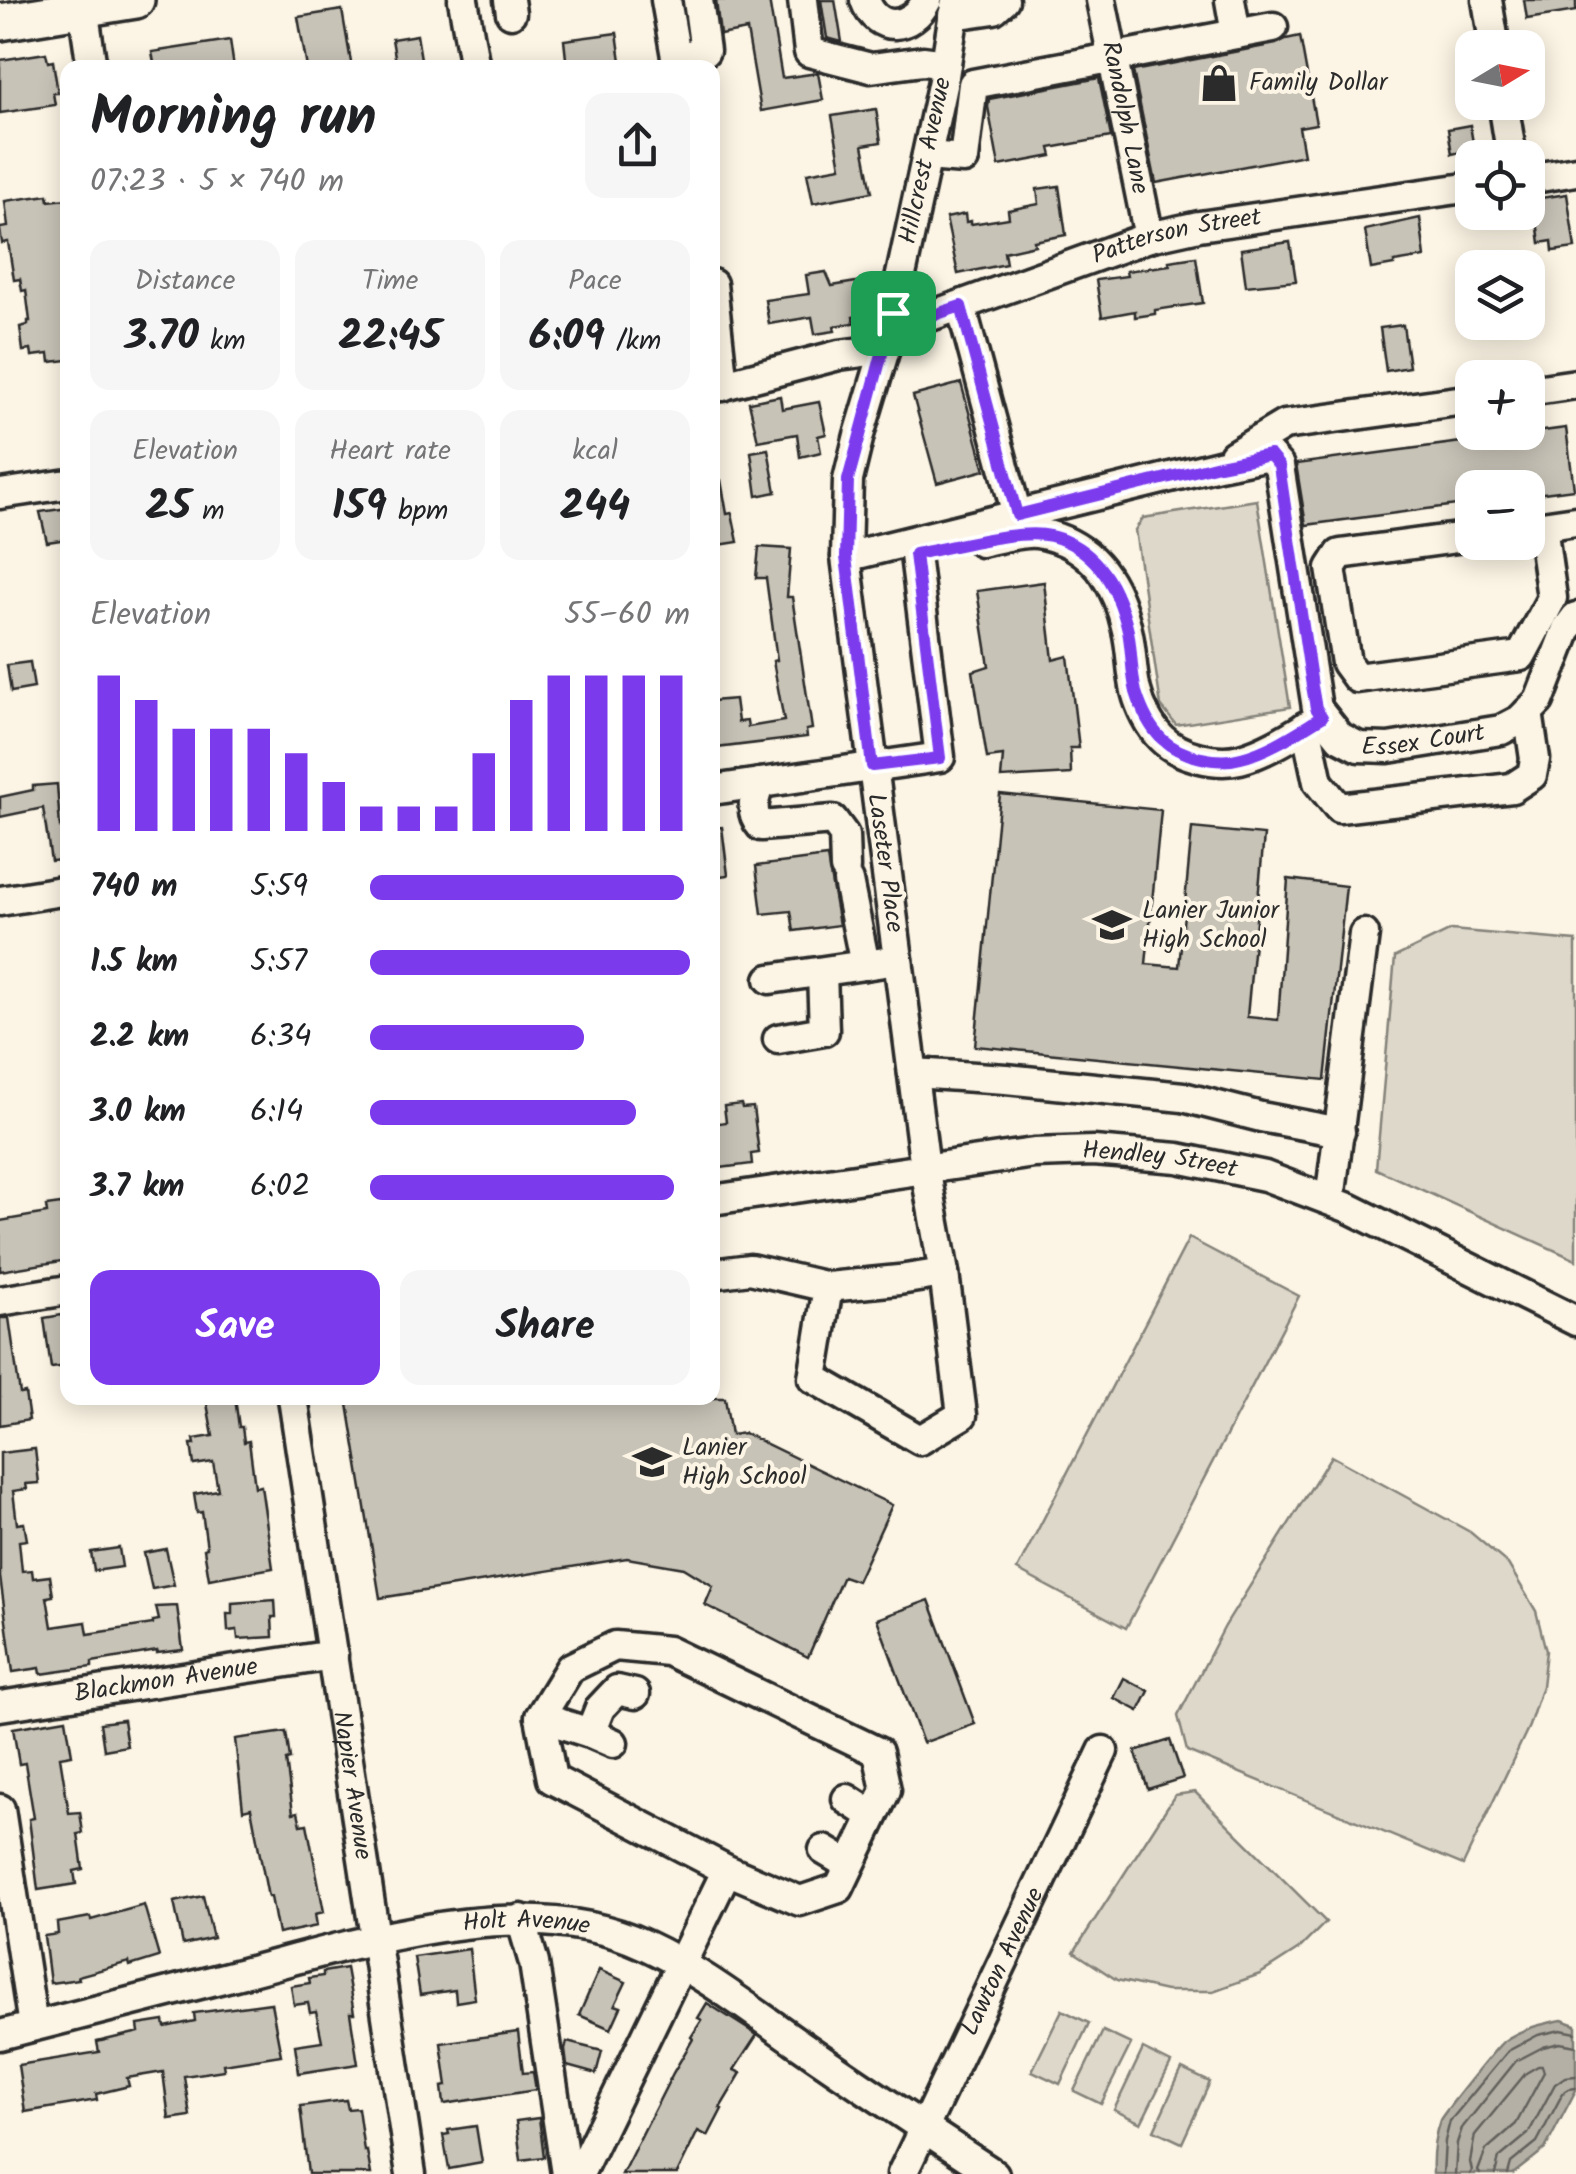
<!DOCTYPE html>
<meta charset="utf-8">
<style>
body{margin:0;font-family:Kalam,sans-serif;background:#f6f6f6;color:#202124;height:100vh;display:flex;flex-direction:column;font-size:38px;white-space:nowrap}
*{box-sizing:border-box;margin:0}
p{font-size:32px;color:#757577}
.icon{flex:none;width:55px;height:55px;fill:none;stroke:currentColor;stroke-width:2;stroke-linecap:round;stroke-linejoin:round}
.map{position:relative;flex:1;overflow:hidden}
.details{position:absolute;left:60px;top:60px;width:660px;height:1345px;display:flex;flex-direction:column;background:#fff;border-radius:20px;box-shadow:0 5px 25px #0003}
.details>*{flex:none}
.needle{width:65px;rotate:80deg}
.buttons{position:absolute;left:1455px;top:30px;display:grid;gap:20px}
.buttons a{display:grid;place-items:center;width:90px;height:90px;border-radius:20px;background:#fff;box-shadow:0 5px 25px #0003;font-size:50px}
.pin{position:absolute;display:grid;place-items:center;width:85px;height:85px;color:#fff;margin:-42px;border-radius:20px;box-shadow:0 5px 15px #0006}
.round{display:grid;place-items:center;flex:none;width:105px;height:105px;border-radius:20px;background:#f6f6f6}
.head{display:flex;align-items:center;justify-content:space-between;height:170px;padding:0 30px}
h1{font-size:55px;font-weight:800;line-height:75px}
.figures{display:grid;grid-template-columns:repeat(3,1fr);gap:15px;height:170px;padding:10px 30px}
.figures div{display:grid;align-content:center;border-radius:20px;background:#f6f6f6;text-align:center}
.figures b{font-size:42px;font-weight:800}
.figures small{font-size:28px;font-weight:400}
.figures p{font-size:28px}
.chart{height:280px;padding:20px 30px}
.chart p{display:flex;justify-content:space-between}
.chart svg{width:100%;height:180px;margin-top:10px;stroke:#7c3aed;stroke-width:6}
.action{display:flex;gap:20px;margin-top:auto;padding:20px 30px}
.action a{flex:1;height:115px;border-radius:20px;background:#7c3aed;color:#fff;font-size:40px;font-weight:800;line-height:115px;text-align:center}
.action a+a{background:#f6f6f6;color:#202124}
ul{padding:0 30px;list-style:none;font-size:32px}
li{display:grid;grid-template-columns:160px 120px 1fr;align-items:center;height:75px}
li i{height:25px;border-radius:12px;background:#7c3aed}
.map>svg:first-child{display:block}
.green{fill:#ded8ca;stroke:#84827a;stroke-width:2.5}
.water{fill:#b4b0a5;stroke:#7d7b74;stroke-width:2.5}
.lines{fill:none;stroke-linecap:round;stroke-linejoin:round}
.shore{stroke:#62605c;stroke-width:2.5}
.building{fill:#c8c3b7;stroke:#2b2b2b;stroke-width:2.5}
.minor-casing{stroke:#2b2b2b;stroke-width:35}
.major-casing{stroke:#2b2b2b;stroke-width:42}
.minor{stroke:#fcf5e5;stroke-width:28}
.major{stroke:#fcf5e5;stroke-width:35}
.route-casing{stroke:#fff;stroke-width:20}
.route{stroke:#7c3aed;stroke-width:12}
.labels{text-anchor:middle;dominant-baseline:central;stroke-width:8;stroke-linejoin:round;paint-order:stroke}
.poi-label{font-size:25px;fill:#2b2b2b;stroke:#fcf5e5;text-anchor:start}
.street-label{font-size:25px;fill:#2b2b2b;stroke:#fcf5e5}
</style>
<div class="map">
<svg width="1576" height="2174" viewBox="0 0 1576 2174">
<rect width="100%" height="100%" fill="#fcf5e5"/>
<filter id="ink" filterUnits="userSpaceOnUse"><feTurbulence type="fractalNoise" baseFrequency=".01" numOctaves="2"/><feDisplacementMap in="SourceGraphic" scale="20" xChannelSelector="R" yChannelSelector="G"/><feConvolveMatrix kernelMatrix="1 2 1 2 8 2 1 2 1" color-interpolation-filters="sRGB"/></filter>
<g filter="url(#ink)">
<g class="green">
<path d="M1257 500 1290 707 1176 725 1161 706 1135 530 1143 518Z"/>
<path d="M1451 930 1576 941V1260L1376 1169 1395 957Z"/>
<path d="M1189 1238 1299 1296 1126 1628 1017 1570Z"/>
<path d="M1331 1456 1470 1532 1508 1564 1536 1611 1546 1651 1542 1686 1529 1726 1463 1865 1187 1751 1178 1716 1225 1626Z"/>
<path d="M1195 1792 1326 1922 1299 1949 1260 1974 1213 1991H1166L1117 1980 1074 1952 1175 1795Z"/>
<path d="M1062 2010 1089 2023 1060 2084 1032 2071Z"/>
<path d="M1103 2031 1131 2044 1101 2104 1074 2091Z"/>
<path d="M1143 2049 1171 2063 1141 2123 1114 2110Z"/>
<path d="M1182 2069 1210 2082 1182 2143 1154 2130Z"/>
</g>
<path class="water" d="M1562 2020 1576 2025V2090L1545 2149 1513 2174H1433C1432 2156 1434 2137 1440 2120 1443 2114 1497 2046 1504 2041 1521 2029 1541 2024 1562 2020Z"/>
<g class="lines">
<g class="shore">
<path d="M1443 2174 1445 2141 1450 2121 1508 2051 1538 2035 1561 2030 1576 2033"/>
<path d="M1455 2174 1457 2143 1462 2128 1516 2061 1543 2047 1560 2043 1576 2046"/>
<path d="M1470 2174 1472 2171 1470 2162 1475 2135 1526 2073 1538 2066H1542L1544 2072 1516 2124 1486 2150 1478 2171 1480 2174"/>
<path d="M1495 2174 1499 2158 1528 2134 1555 2084 1565 2077 1576 2076"/>
<path d="M1508 2174 1511 2163 1537 2142 1563 2093 1569 2089 1576 2088"/>
</g>
</g>
<g class="building">
<path d="M716 0H769L782 78 818 73 823 100 761 111 747 30 720 35Z"/>
<path d="M821 0H835L842 42 827 38Z"/>
<path d="M1524 0H1576V11L1527 19Z"/>
<path d="M342 10 352 68H307L298 17Z"/>
<path d="M617 33 622 68H567L564 40Z"/>
<path d="M417 35 422 65 397 68 392 39Z"/>
<path d="M1300 36 1316 124 1299 127 1304 155 1156 183 1133 71 1276 44 1286 39Z"/>
<path d="M230 40 234 68H155L152 52Z"/>
<path d="M46 53 48 62 53 61 58 93H53L55 105 0 113V60Z"/>
<path d="M1099 78 1111 137 1050 148 1052 156 999 166 988 107 989 99Z"/>
<path d="M876 109 881 142 863 145 872 192 813 203 807 173 841 167 832 116Z"/>
<path d="M1470 125 1474 149 1452 154 1448 129Z"/>
<path d="M1059 186 1066 235 1034 241 1035 245 1004 252 1006 264 958 274 946 218 965 214 966 222 971 221V224L1009 218 1008 210 1039 204 1037 189Z"/>
<path d="M1567 194 1575 248 1553 251 1552 241 1540 243 1534 199Z"/>
<path d="M48 195 49 201 68 199V360L50 362 49 354 32 356 31 350 23 351 20 327 28 325V321H30L26 290 22 291 20 279 14 280 8 242 2 243 0 230V228L8 227 5 201Z"/>
<path d="M1420 218 1425 257 1394 262V265L1371 269 1365 230Z"/>
<path d="M1290 242 1296 281 1246 286 1241 249Z"/>
<path d="M1196 257 1203 303 1155 310V314L1135 317V311L1102 317 1096 280 1127 276 1126 271 1170 265 1169 261Z"/>
<path d="M826 272 832 286 856 282 861 315 853 317 854 323 834 326 835 331 815 334 812 317 769 324 765 300 809 294 806 275Z"/>
<path d="M1403 325 1409 367 1386 371 1380 328Z"/>
<path d="M961 383 985 470 937 483 913 396Z"/>
<path d="M780 396 782 409 819 402 826 434 818 436 821 452 800 457 797 434 758 441 749 402Z"/>
<path d="M1566 428 1574 489 1528 495V488H1472V503L1306 525 1296 464Z"/>
<path d="M768 449 776 492 757 496 751 452Z"/>
<path d="M721 480 727 514 732 513 738 542 712 546V481Z"/>
<path d="M68 508V539L47 542 40 512Z"/>
<path d="M759 547 791 549 787 597H792L812 729 806 730 807 737 716 748 712 701 735 699 738 722 747 721 748 727 784 721 773 661 777 660 766 578H756Z"/>
<path d="M1044 582 1053 660 1068 656 1079 748H1070L1071 774 1001 778 1003 756 987 758 973 671 989 666 977 591Z"/>
<path d="M30 662 34 688 11 692 7 665Z"/>
<path d="M57 784 60 827 66 826 68 845 61 846 63 860 51 861 43 808 0 817V797L33 790V786Z"/>
<path d="M1000 794 1161 810 1146 964 1179 967 1192 828 1264 835 1247 1017 1278 1020 1288 879 1346 886 1325 1080 975 1046Z"/>
<path d="M722 827 728 875 712 877V828Z"/>
<path d="M827 857 839 925 794 931 791 911 762 914 756 866Z"/>
<path d="M741 1104 742 1108 753 1107 759 1153 751 1154 752 1164 712 1169V1124L726 1122 724 1106Z"/>
<path d="M68 1203V1260L0 1271V1221L47 1213 46 1206Z"/>
<path d="M68 1314V1366L51 1368 44 1318Z"/>
<path d="M0 1318H9L20 1394 25 1393 29 1420 0 1425Z"/>
<path d="M206 1398H235L239 1427H242L244 1442 249 1441 255 1487 261 1486 273 1568 209 1579 204 1549 207 1548 202 1512 197 1513 194 1494 218 1490 213 1462 194 1465 191 1444H195L194 1439 213 1436Z"/>
<path d="M347 1398H725L731 1435 744 1433 892 1505 857 1581 843 1576 808 1657 705 1605 713 1586 684 1568 627 1558 380 1598Z"/>
<path d="M35 1449 39 1483 26 1484 27 1489 13 1491 17 1524 24 1523 27 1540 19 1541 22 1571 32 1570 33 1578 50 1576 53 1596 47 1597 52 1627 86 1622 88 1634 153 1624V1621L159 1620 156 1607 177 1606 183 1650 157 1653V1651L92 1662V1667L69 1670 41 1674 40 1668 13 1672 0 1577V1453Z"/>
<path d="M119 1548 122 1567 94 1571 91 1552Z"/>
<path d="M166 1549 174 1585 152 1589 144 1553Z"/>
<path d="M275 1600 276 1617H272L273 1637 238 1639 237 1630 228 1631 227 1614H232V1603Z"/>
<path d="M929 1600 975 1724 923 1743 877 1619Z"/>
<path d="M1124 1678 1149 1691 1139 1711 1114 1698Z"/>
<path d="M66 1719 72 1755 60 1757 69 1813 80 1812 83 1833 78 1834 83 1869 74 1871 76 1884 38 1890 29 1819 34 1818 25 1763 19 1764 13 1728Z"/>
<path d="M123 1720 127 1746 104 1750 100 1723Z"/>
<path d="M286 1732 290 1759 286 1760 293 1813 298 1812 301 1825 307 1824 324 1912 315 1914 317 1926 278 1934 271 1897H268L251 1808 243 1810 235 1739Z"/>
<path d="M1170 1740 1183 1778 1148 1789 1135 1751Z"/>
<path d="M203 1896 213 1938 183 1945 174 1902Z"/>
<path d="M144 1905 159 1957 130 1966 129 1962 78 1976 79 1979 50 1983 44 1936 58 1934 57 1923 90 1917 91 1920Z"/>
<path d="M469 1949 475 1999 456 2002 455 1990 420 1995 414 1957Z"/>
<path d="M346 1968 354 2013H350L358 2064 299 2073 295 2045 322 2041 316 2012 310 2013 308 2003 294 2005 291 1986 310 1983 309 1978 323 1976V1972Z"/>
<path d="M599 1970 626 1982 615 2005 621 2007 611 2029 579 2015Z"/>
<path d="M271 2003 281 2055 223 2064 224 2070 184 2076 190 2116 169 2119 163 2072 127 2078 129 2086 96 2094 97 2100 25 2112 18 2065 99 2052 97 2042 139 2032 138 2025 164 2021 165 2027 195 2021 194 2013Z"/>
<path d="M707 2003 757 2035 734 2070 741 2073 720 2108 722 2109 708 2136 698 2131 677 2174H622L673 2073 693 2039 691 2037 702 2020 698 2018Z"/>
<path d="M518 2032 523 2073 533 2072 536 2090 444 2104 442 2087 447 2086 441 2043Z"/>
<path d="M567 2042 602 2051 596 2074 567 2066 565 2050Z"/>
<path d="M346 2100 348 2109 358 2108 364 2151H367L371 2174H308L300 2106Z"/>
<path d="M539 2118 544 2157 521 2160 516 2121Z"/>
<path d="M476 2126 482 2163 449 2169 443 2135 449 2134 448 2130Z"/>
</g>
<g class="lines">
<g class="minor-casing">
<g id="minor">
<path d="M82 0 92 68"/>
<path d="M463 0 475 68"/>
<path d="M509 0 511 13"/>
<path d="M666 0 678 68"/>
<path d="M803 0 809 52 871 68 923 61 946 64"/>
<path d="M865 0C877 34 912 30 927 0"/>
<path id="s1" d="M1101 0 1149 237"/>
<path d="M1230 0 1236 34"/>
<path d="M1487 0 1495 48"/>
<path d="M953 15 994 9 1004 0"/>
<path d="M677 58 705 51 698 0"/>
<path d="M1503 102 1512 158"/>
<path d="M927 156 964 159 973 84 1273 27"/>
<path d="M1528 179 1576 171"/>
<path d="M712 284 723 386"/>
<path d="M961 306 1017 515"/>
<path id="s2" d="M893 313 925 318 1149 237 1199 226 1472 187"/>
<path d="M712 388 839 355 885 349"/>
<path d="M1528 391 1576 384"/>
<path d="M1234 455 1284 425 1472 399"/>
<path d="M0 494 68 484"/>
<path d="M1528 528 1576 521"/>
<path d="M1472 536 1340 554 1331 568 1346 663 1357 678 1521 656 1552 598 1542 526"/>
<path d="M981 542C996 539 1012 534 1027 533 1036 532 1048 535 1057 538 1099 553 1118 588 1127 630 1132 650 1131 671 1136 691 1140 707 1149 726 1161 738 1179 756 1216 765 1240 759 1270 751 1297 732 1322 717"/>
<path id="s3" d="M846 557 1219 465 1269 455 1279 466 1317 708 1340 737 1359 747 1388 748 1501 730 1520 720 1539 701 1567 629 1576 617"/>
<path d="M1306 726 1318 782 1339 808 1512 788 1532 775 1535 759 1528 712"/>
<path d="M760 783C754 799 749 812 761 826L833 820 844 835 845 868"/>
<path d="M712 790 940 757 915 555"/>
<path d="M848 881 865 965"/>
<path d="M0 901 68 890"/>
<path d="M770 979 898 960"/>
<path d="M778 1039 824 1031 822 972"/>
<path d="M913 1073 1006 1079 1183 1097 1261 1117 1340 1132"/>
<path id="s4" d="M712 1200 1034 1153 1093 1151 1178 1158 1265 1176 1349 1208 1576 1321"/>
<path d="M1330 1200 1364 934"/>
<path id="s5" d="M712 1274 750 1269 828 1287 813 1378 920 1440 962 1415 944 1273 925 1168 846 557 848 480 859 435 885 349 944 76 956 0"/>
<path d="M828 1287 899 1280 944 1273"/>
<path d="M0 1301 68 1290"/>
<path id="s6" d="M293 1398 411 2174"/>
<path id="s7" d="M0 1706 333 1655"/>
<path d="M540 1717 590 1733 613 1743"/>
<path d="M590 1733 600 1708 617 1690 635 1694"/>
<path d="M847 1799 873 1816"/>
<path d="M0 1809 33 2026"/>
<path d="M824 1850 849 1865"/>
<path d="M521 1919 534 1963 566 2174"/>
<path id="s8" d="M0 2035C81 2014 162 1994 243 1973 363 1942 526 1889 645 1945 699 1970 749 2009 798 2043 863 2088 928 2131 994 2174"/>
<path d="M579 2174 727 1870 800 1901 839 1888 886 1790 878 1752 668 1651 615 1646 570 1668 540 1717 552 1779 727 1870"/>
<path id="s9" d="M902 2174 1103 1751"/>
</g>
</g>
<g class="major-casing">
<path id="major" d="M0 22 136 0"/>
</g>
<use href="#minor" class="minor"/>
<use href="#major" class="major"/>
</g>
</g>
<g class="lines" filter="url(#ink)">
<g class="route-casing">
<path id="route" d="M961 306 1017 515 1219 465 1270 455 1279 466 1312 686 1316 708 1322 717C1297 732 1270 751 1241 758 1217 765 1180 756 1162 739 1149 727 1141 708 1136 692 1131 672 1132 651 1128 631 1118 587 1097 548 1051 536 1018 528 951 548 915 554L940 758 872 766 846 557 848 480 893 313 925 318Z"/>
</g>
<use href="#route" class="route"/>
</g>
<defs>
<g id="shop-bare" transform="scale(3)"><path d="M-5-2.5h2.3a2.7 3.5 0 0 1 5.4 0H5L5.5 6h-11ZM-1.5-2.5h3a1.5 2.3 0 0 0-3 0Z" fill="#2b2b2b" stroke="#fcf5e5" stroke-width="2.5" paint-order="stroke"/></g>
<g id="school-bare" transform="scale(3)"><path d="M0-5L7-2L0 1L-7-2ZM-4 1L0 2.5L4 1V4Q0 6-4 4Z" fill="#2b2b2b" stroke="#fcf5e5" stroke-width="2.5" paint-order="stroke"/></g>
</defs>
<g fill-rule="evenodd">
<use href="#shop-bare" x="1219" y="83"/>
<use href="#school-bare" x="1112" y="925"/>
<use href="#school-bare" x="652" y="1462"/>
</g>
<g class="labels">
<g class="poi-label">
<text x="1249" y="83">Family Dollar</text>
<text x="1142" y="911">Lanier Junior<tspan x="1142" dy="29">High School</tspan></text>
<text x="682" y="1448">Lanier<tspan x="682" dy="29">High School</tspan></text>
</g>
<g class="street-label">
<text stroke="none"><textPath href="#s1" startOffset="120">Randolph Lane</textPath></text>
<text stroke="none"><textPath href="#s5" startOffset="1655">Hillcrest Avenue</textPath></text>
<text stroke="none"><textPath href="#s2" startOffset="298">Patterson Street</textPath></text>
<text stroke="none"><textPath href="#s3" startOffset="818">Essex Court</textPath></text>
<text transform="translate(885 863) rotate(82)">Laseter Place</text>
<text stroke="none"><textPath href="#s4" startOffset="452">Hendley Street</textPath></text>
<text stroke="none"><textPath href="#s7" startOffset="168">Blackmon Avenue</textPath></text>
<text stroke="none"><textPath href="#s6" startOffset="392">Napier Avenue</textPath></text>
<text stroke="none"><textPath href="#s8" startOffset="540">Holt Avenue</textPath></text>
<text stroke="none"><textPath href="#s9" startOffset="235">Lawton Avenue</textPath></text>
</g>
</g>
</svg>
<div class="buttons">
<a><svg class="needle" viewBox="-14 -14 28 28"><path d="M0-13l5 13h-10z" fill="#e53935"/><path d="M0 13l5-13h-10z" fill="#757577"/></svg></a>
<a><svg class="icon" aria-label="locate" viewBox="0 0 24 24"><circle cx="12" cy="12" r="6"/><path d="M12 2v4M12 18v4M2 12h4M18 12h4"/></svg></a>
<a><svg class="icon" aria-label="layers" viewBox="0 0 24 24"><path d="M12 4l9 5-9 5-9-5zM3 14l9 5 9-5"/></svg></a>
<a>+</a>
<a>−</a>
</div>
<div class="pin" style="left:893px;top:313px;background:#1e9e55"><svg class="icon" aria-label="arrive" viewBox="0 0 24 24"><path d="M6 21V4h12l-3 4 3 4H6"/></svg></div>
<section class="details">
<div class="head"><div><h1>Morning run</h1><p>07:23 · 5 × 740 m</p></div><a class="round"><svg class="icon" aria-label="share" viewBox="0 0 24 24"><path d="M12 15V3M7 8l5-5 5 5M5 13v7h14v-7"/></svg></a></div>
<div class="figures">
<div><p>Distance</p><b>3.70<small> km</small></b></div>
<div><p>Time</p><b>22:45</b></div>
<div><p>Pace</p><b>6:09<small> /km</small></b></div>
</div>
<div class="figures">
<div><p>Elevation</p><b>25<small> m</small></b></div>
<div><p>Heart rate</p><b>159<small> bpm</small></b></div>
<div><p>kcal</p><b>244</b></div>
</div>
<div class="chart"><p><span>Elevation</span>55–60 m</p>
<svg viewBox="0 0 160 44" preserveAspectRatio="none"><path d="M5 44V6M15 44V12M25 44V19M35 44V19M45 44V19M55 44V25M65 44V32M75 44V38M85 44V38M95 44V38M105 44V25M115 44V12M125 44V6M135 44V6M145 44V6M155 44V6"/></svg>
</div>
<ul>
<li><b>740 m</b>5:59<i style="width:98%"></i></li>
<li><b>1.5 km</b>5:57<i style="width:100%"></i></li>
<li><b>2.2 km</b>6:34<i style="width:67%"></i></li>
<li><b>3.0 km</b>6:14<i style="width:83%"></i></li>
<li><b>3.7 km</b>6:02<i style="width:95%"></i></li>
</ul>
<div class="action"><a>Save</a><a>Share</a></div>
</section>
</div>
